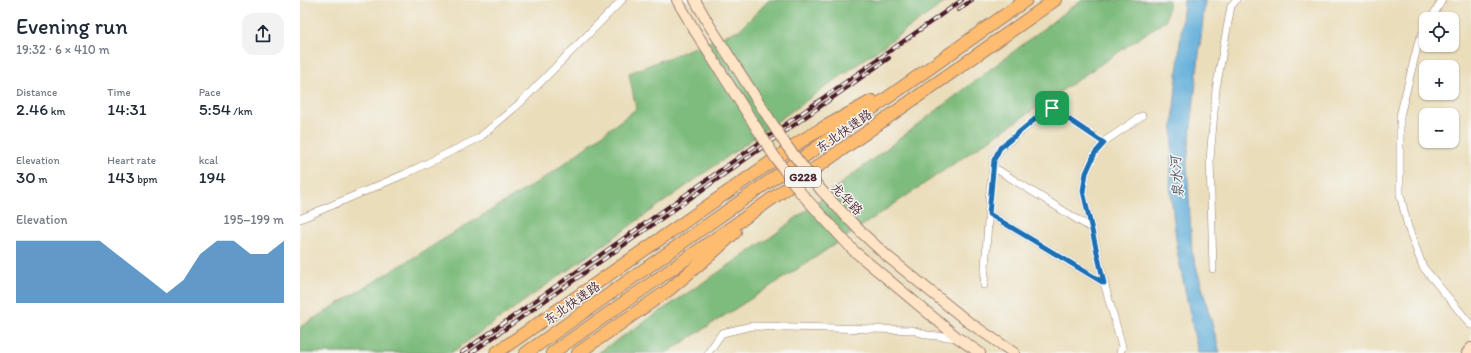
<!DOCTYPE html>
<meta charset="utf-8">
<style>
body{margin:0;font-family:Itim,"LXGW WenKai TC",sans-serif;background:#f2f2f3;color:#1f2937;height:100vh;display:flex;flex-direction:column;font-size:15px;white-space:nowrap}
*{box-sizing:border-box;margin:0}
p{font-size:13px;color:#747a83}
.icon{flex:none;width:22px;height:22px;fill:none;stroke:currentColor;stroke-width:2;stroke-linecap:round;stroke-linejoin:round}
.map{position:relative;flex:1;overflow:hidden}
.side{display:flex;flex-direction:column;background:#fff;width:300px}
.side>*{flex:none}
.controls{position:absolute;left:1119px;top:12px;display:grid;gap:8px}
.controls a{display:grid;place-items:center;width:40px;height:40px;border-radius:8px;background:#fff;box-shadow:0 1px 3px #0004;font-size:20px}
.pin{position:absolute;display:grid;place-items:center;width:34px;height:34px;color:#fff;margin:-17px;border-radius:8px;box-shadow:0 2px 6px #0006}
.round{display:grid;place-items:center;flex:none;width:42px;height:42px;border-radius:12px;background:#f2f2f3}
.overview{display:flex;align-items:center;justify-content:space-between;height:68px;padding:0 16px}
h1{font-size:22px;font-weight:600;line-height:30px}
.figures{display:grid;grid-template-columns:repeat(3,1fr);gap:6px;height:68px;padding:4px 16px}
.figures div{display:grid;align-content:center}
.figures b{font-size:17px;font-weight:600}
.figures small{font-size:11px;font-weight:400}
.figures p{font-size:11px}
.chart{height:112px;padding:8px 16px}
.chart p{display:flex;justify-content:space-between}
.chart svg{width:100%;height:72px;margin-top:4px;fill:#1f6fb2;opacity:.7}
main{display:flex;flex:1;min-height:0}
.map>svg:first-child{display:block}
.forest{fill:#7ebc7d;stroke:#646e54}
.water{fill:#5fadd9;stroke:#546682}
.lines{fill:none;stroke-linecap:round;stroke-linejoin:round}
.street-casing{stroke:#9a7e72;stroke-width:8}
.secondary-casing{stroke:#9a7e72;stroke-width:12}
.highway-casing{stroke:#9a7e72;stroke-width:14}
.street{stroke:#fff;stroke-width:7}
.secondary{stroke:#ffe4c6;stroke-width:10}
.highway{stroke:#febc70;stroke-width:12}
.rail-casing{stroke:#4a1f2b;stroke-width:4}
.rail{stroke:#f6f6f2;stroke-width:2.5;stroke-dasharray:8;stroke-linecap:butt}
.secondary-bridge-casing{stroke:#9a7e72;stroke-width:12;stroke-linecap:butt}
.secondary-bridge{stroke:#ffe4c6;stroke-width:10}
.route-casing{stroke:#fff;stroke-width:8}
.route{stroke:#1f6fb2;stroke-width:5}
.labels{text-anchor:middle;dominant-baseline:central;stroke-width:3;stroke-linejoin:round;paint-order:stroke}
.shield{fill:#f6f6f2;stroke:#7e6067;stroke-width:1}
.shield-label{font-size:12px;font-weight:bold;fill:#4a1f2b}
.street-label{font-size:13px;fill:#4a1f2b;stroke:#f6f6f2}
.water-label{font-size:14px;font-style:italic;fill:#515168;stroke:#f6f6f2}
</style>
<main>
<section class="side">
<div class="overview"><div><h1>Evening run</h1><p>19:32 · 6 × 410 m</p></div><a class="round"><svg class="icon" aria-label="share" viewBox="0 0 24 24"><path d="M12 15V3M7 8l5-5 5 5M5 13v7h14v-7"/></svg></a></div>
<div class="figures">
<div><p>Distance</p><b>2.46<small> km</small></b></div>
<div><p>Time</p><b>14:31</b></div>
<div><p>Pace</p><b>5:54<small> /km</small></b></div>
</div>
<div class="figures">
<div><p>Elevation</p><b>30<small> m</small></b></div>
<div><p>Heart rate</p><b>143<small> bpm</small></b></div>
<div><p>kcal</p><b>194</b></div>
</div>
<div class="chart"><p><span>Elevation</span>195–199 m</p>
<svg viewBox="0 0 160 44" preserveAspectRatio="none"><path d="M0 44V6L10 6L20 6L30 6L40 6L50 6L60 14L70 22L80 30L90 38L100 30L110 14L120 6L130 6L140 14L150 14L160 6V44z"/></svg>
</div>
</section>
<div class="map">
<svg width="1171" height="353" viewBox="0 0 1171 353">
<rect width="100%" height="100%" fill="#f6f6f2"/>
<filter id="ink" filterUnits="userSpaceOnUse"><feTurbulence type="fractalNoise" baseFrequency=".025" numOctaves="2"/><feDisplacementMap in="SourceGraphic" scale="8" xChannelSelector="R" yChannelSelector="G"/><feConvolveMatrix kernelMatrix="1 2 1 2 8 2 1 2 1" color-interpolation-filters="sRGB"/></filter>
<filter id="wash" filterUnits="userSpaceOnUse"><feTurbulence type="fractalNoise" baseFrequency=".012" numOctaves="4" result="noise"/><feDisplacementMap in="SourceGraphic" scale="16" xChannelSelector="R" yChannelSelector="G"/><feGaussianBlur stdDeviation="0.9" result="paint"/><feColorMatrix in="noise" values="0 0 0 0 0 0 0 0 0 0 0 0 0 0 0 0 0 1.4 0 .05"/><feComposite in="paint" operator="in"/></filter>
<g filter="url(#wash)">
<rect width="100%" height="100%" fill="#eaddba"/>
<g class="forest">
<path d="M469 0H648L151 353H0V327L252 173 336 109 329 73 439 30Z"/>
<path d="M781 0H869L866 20 513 259 366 353H298L471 237Z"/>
</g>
<path class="water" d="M884 0H905L887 163 892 251 920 353H898L878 256 870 186 874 108Z"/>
</g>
<g filter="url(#ink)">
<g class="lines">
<g class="street-casing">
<g id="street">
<path d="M1131 19 1142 0"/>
<path d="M1126 28 1119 40 1100 116V194L1108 227 1123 267 1171 325"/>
<path d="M693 170H698L791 228"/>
<path d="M689 214 804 283"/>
<path d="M0 219 105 174 179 138 220 103 322 0"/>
<path d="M913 269 910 159 916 89 931 6 936 0"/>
<path d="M684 285 690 190 694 160 700 149 746 111 752 108 804 143"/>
<path d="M408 353 422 333 452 326 612 330 627 335 658 338"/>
<path d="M820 353 822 346 805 286 783 191 786 173 795 153 805 141 842 116"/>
</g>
</g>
<g class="secondary-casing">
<g id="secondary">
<path d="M377 0 395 31"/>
<path d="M395 0 408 23"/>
<path d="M619 282 667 321 714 353"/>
<path d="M609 297 658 338 680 353"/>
<path d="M1167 353 1171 348"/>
</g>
</g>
<g class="highway-casing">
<g id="highway">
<path d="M196 353 501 141 523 128 572 101"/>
<path d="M226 353 726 0"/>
<path d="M252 353 755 0"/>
<path d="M278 353 370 289 410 255 435 232"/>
</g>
</g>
<use href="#street" class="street"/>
<use href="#secondary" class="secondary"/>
<use href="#highway" class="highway"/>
<g class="rail-casing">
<g id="rail">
<path d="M658 10 672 0"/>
<path d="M161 353 662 0"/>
<path d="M171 353 589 58"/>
</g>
</g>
<use href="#rail" class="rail"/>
<g class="secondary-bridge-casing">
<g id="secondary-bridge">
<path d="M408 23 486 145 521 190 562 233 587 256 619 282"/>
<path d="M395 31 475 157 500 192 554 251 609 297"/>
</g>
</g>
<use href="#secondary-bridge" class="secondary-bridge"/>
</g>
</g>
<g class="lines" filter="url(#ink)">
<g class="route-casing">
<path id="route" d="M752 108 804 143 795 153 786 173 783 191 804 283 689 214 694 160 700 148 746 110Z"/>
</g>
<use href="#route" class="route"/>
</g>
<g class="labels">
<rect class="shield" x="485" y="167" width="36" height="20" rx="3"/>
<g class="shield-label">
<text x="503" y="177">G228</text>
</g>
<g class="street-label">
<text transform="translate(544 131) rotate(-35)">东北快速路</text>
<text transform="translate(547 199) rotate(46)">龙华路</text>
<text transform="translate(272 303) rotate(-35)">东北快速路</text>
</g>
<g class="water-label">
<text transform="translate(877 177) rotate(-94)">泉水河</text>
</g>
</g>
</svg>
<div class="controls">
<a><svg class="icon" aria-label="locate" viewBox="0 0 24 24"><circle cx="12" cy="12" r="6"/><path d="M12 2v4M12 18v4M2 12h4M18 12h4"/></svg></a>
<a>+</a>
<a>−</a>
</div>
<div class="pin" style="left:752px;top:108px;background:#1e9e55"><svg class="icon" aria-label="arrive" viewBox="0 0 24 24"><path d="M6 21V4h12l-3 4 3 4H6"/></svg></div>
</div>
</main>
